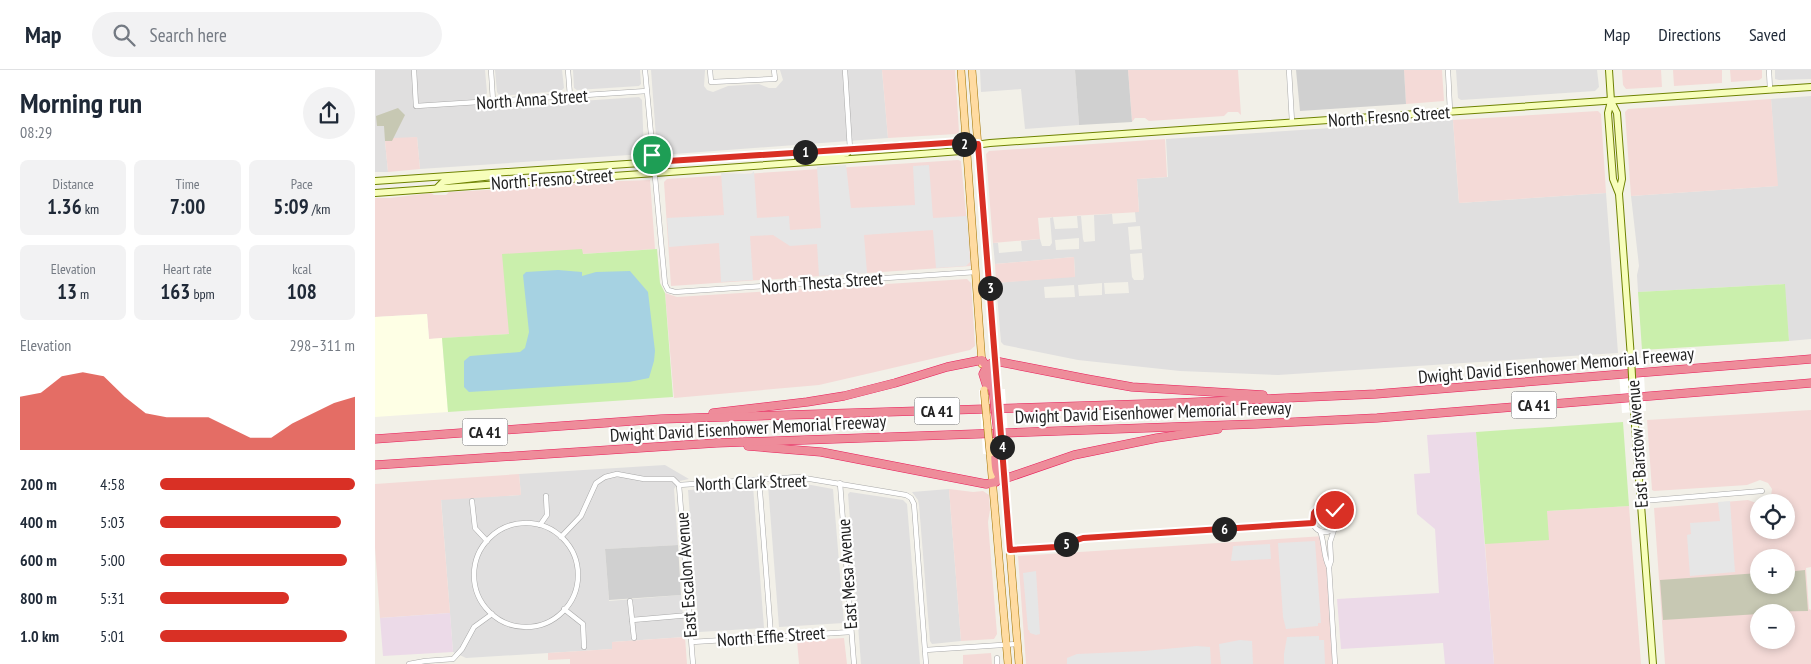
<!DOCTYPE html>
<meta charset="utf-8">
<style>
body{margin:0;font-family:"PT Sans Narrow",sans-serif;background:#f2f2f3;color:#1f2937;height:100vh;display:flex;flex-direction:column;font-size:19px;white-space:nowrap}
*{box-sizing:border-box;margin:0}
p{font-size:16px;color:#747a83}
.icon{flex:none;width:28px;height:28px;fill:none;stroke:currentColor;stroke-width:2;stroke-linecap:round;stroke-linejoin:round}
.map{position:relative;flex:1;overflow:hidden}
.details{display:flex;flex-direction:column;background:#fff;width:375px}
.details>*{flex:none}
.buttons{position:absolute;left:1375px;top:424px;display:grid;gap:10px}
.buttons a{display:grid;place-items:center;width:45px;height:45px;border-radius:50%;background:#fff;box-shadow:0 2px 8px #0003;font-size:25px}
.pin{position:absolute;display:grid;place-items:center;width:42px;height:42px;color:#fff;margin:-21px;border:2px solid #fff;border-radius:50%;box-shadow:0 1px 5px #0007}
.km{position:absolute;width:25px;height:25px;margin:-12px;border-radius:50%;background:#222;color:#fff;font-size:14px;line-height:25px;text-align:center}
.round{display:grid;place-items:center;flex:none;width:52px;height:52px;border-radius:26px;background:#f2f2f3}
.overview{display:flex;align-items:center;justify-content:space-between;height:85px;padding:0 20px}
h1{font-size:28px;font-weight:800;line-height:38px}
.metrics{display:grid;grid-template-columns:repeat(3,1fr);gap:8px;height:85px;padding:5px 20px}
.metrics div{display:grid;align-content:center;border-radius:8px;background:#f2f2f3;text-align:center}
.metrics b{font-size:21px;font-weight:800}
.metrics small{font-size:14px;font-weight:400}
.metrics p{font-size:14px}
.chart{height:140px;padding:10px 20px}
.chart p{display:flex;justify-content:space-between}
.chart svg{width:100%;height:90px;margin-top:5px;fill:#d93025;opacity:.7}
ul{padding:0 20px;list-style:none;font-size:16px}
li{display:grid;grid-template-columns:80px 60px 1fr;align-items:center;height:38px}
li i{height:12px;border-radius:6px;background:#d93025}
header{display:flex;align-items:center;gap:30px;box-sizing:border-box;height:70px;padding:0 25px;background:#fff;border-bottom:1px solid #e0e1e3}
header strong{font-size:24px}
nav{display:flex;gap:28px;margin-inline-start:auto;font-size:18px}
.search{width:350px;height:45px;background:#f2f2f3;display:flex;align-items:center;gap:12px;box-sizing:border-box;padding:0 18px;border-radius:28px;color:#747a83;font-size:19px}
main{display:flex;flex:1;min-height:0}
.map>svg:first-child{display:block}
.residential{fill:#e0dfdf;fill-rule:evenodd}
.commercial{fill:#f4dad7;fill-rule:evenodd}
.industrial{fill:#ecdae8}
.education{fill:#feffe5}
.religious{fill:#d0d0d0}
.construction{fill:#c7c8b3}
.grass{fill:#caefac}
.parking{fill:#e6e6e6}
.water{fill:#a6d2e2}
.pier{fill:#fff}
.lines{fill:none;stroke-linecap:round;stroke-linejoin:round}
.street-casing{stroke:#a9a9a9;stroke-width:5.5}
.secondary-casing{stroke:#6e8200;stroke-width:8}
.primary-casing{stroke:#a07200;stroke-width:8}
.highway-casing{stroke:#e81e5a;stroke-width:9}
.street{stroke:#fff;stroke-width:4.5}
.secondary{stroke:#f7febb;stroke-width:6}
.primary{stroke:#ffdba1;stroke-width:7}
.highway{stroke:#ee8c9a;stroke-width:8}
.secondary-bridge-casing{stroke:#6e8200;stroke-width:8;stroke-linecap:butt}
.primary-bridge-casing{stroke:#a07200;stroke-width:8;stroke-linecap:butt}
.highway-bridge-casing{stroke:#e81e5a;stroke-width:9;stroke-linecap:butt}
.secondary-bridge{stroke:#f7febb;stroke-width:6}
.primary-bridge{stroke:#ffdba1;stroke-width:7}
.highway-bridge{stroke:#ee8c9a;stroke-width:8}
.route-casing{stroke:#fff;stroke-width:10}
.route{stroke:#d93025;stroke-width:6}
.labels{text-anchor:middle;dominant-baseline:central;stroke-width:4.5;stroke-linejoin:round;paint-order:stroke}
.shield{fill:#fff;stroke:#646464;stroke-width:1}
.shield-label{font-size:16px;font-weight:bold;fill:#222}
.street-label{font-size:18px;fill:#222;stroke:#fff}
</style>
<header>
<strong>Map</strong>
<div class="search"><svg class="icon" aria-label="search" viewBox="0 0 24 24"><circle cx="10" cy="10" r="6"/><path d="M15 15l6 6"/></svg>Search here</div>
<nav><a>Map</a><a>Directions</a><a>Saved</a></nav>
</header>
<main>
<section class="details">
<div class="overview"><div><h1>Morning run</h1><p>08:29</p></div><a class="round"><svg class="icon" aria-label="share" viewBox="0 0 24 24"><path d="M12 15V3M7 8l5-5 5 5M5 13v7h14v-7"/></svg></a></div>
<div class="metrics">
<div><p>Distance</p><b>1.36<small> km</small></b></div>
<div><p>Time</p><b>7:00</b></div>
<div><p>Pace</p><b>5:09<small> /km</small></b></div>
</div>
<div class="metrics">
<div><p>Elevation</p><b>13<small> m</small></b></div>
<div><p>Heart rate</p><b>163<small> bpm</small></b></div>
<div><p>kcal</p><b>108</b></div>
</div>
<div class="chart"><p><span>Elevation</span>298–311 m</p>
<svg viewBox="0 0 160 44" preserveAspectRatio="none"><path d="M0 44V18L10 16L20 8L30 6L40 8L50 18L60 26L70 28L80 28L90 28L100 33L110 38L120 38L130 31L140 26L150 21L160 18V44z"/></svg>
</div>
<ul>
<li><b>200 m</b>4:58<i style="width:100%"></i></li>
<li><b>400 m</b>5:03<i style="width:93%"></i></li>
<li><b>600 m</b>5:00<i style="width:96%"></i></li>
<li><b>800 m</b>5:31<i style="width:66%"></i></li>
<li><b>1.0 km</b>5:01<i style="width:96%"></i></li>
</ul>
</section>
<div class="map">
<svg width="1436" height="594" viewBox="0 0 1436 594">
<rect width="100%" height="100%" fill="#f2f0e8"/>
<g class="residential">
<path d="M0 0H110L112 23 109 27 117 37 264 27 267 30 269 84 45 99 42 67 10 71 13 102H0Z"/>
<path d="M120 0H187L189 18 186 21 125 26 122 22Z"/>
<path d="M198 0H265L266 14 264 16 202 20 199 18Z"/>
<path d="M276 0H330L329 16 332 20 338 22 353 16 384 14 394 18H401L408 10 405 0H507L513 68 286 85 282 81Z"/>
<path d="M605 0H700L704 55 650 59 646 19 606 22Z"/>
<path d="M1081 0H1222L1224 17 1220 21 1086 30 1083 28Z"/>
<path d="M1400 0H1436V9L1404 10 1400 9Z"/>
<path d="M1436 26V269L1414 271 1409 214 1263 222 1262 205 1264 196 1256 126 1402 116 1396 29Z"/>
<path d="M1078 50 1084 133 1231 123 1243 283 903 305 805 301 703 290 629 275 626 272 621 213 700 206 699 187 620 194 618 173H623L624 183 647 181 646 171 665 169 667 176H675L677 173 675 148 678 147 680 159 703 158 702 146H706L708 169 709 172 720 171 719 145 737 144 738 154 761 152 760 142 764 141 762 109 793 107 791 69ZM765 156 767 179 755 180 753 157ZM704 168V179L681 180 680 170ZM767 183 769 207 768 210H759L757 207 755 184ZM753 212 754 223 730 224 729 213ZM727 213V225L704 226 703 215ZM699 215 700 227 670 228 669 217Z"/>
<path d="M290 395 314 409 305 411 299 419 303 475 230 479 234 531 306 525 310 567 237 572 238 579 91 588 78 582 66 429 146 425 144 404Z"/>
<path d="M425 413 458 419 469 553 404 557 393 415Z"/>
<path d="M378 416 389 558 324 562 313 420Z"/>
<path d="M574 419 586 571 557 574 555 571 544 435 543 430 537 422Z"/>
<path d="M475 422 528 430 532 434 545 594H486L473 424Z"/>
</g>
<g class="commercial">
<path d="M507 0H580L584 62 581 64 513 68Z"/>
<path d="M753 0H863L866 45 863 42H853L849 46 774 51 770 48H760L757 52Z"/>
<path d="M1029 0H1067L1069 31 1031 34Z"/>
<path d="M1247 0H1286L1287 17 1251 19 1248 15Z"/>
<path d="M1298 0H1347V13L1299 16Z"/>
<path d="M1355 0H1387V8L1384 10 1356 12Z"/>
<path d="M1396 29 1403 116 1256 126 1250 42 1253 39Z"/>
<path d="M1223 41 1226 44 1231 123 1084 133 1078 50Z"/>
<path d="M42 67 45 99 13 102 10 71H17L18 68Z"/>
<path d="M790 69 792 107 762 109 764 142 663 148 665 169 618 173 611 84 614 81Z"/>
<path d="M583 90 586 91 596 196 296 216 289 112 292 109Z"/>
<path d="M275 110 280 179 207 184V179L134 264 54 269 52 244 0 247V128H15L56 123 59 125H71L74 122 130 119 190 113Z"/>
<path d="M699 187 700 207 621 213 620 194Z"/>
<path d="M592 209 596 213 600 276 595 280 444 315 299 328 290 223 302 227Z"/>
<path d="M1436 340V497L1431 498 1434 539 1436 540V594H1290L1279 438 1373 430 1384 434V460H1411V432H1391L1396 426 1397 419 1393 413 1385 410 1372 415 1279 421 1277 420 1272 350ZM1384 488H1411V515H1384ZM1384 542H1411V570H1384Z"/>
<path d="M144 404 146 425 66 430 75 543 5 548 0 478V414Z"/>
<path d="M574 419 598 422 608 421 614 425 615 440 613 452 622 564 619 569 586 571Z"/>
<path d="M1254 436 1266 594H1119L1110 474 1172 441Z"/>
<path d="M949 466 959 594H651L643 486Z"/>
<path d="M310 567 312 594H195V589L173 590V583L237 579V572Z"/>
<path d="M469 568 472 594H424L422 571Z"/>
<path d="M616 583 617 594H588V585Z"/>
</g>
<g class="industrial">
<path d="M1101 362 1119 594H1070L1068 573 966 579 962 529 1064 523 1060 459 1042 444 1039 404 1055 403 1052 365Z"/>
<path d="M75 543 78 582 8 586 5 548Z"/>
</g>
<path class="education" d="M52 244 54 269 67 268 73 342 0 347V247Z"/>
<g class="religious">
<path d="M700 0H753L757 52 704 55Z"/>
<path d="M921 0H1029L1031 34 925 41Z"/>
<path d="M303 475 306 525 234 530 230 479Z"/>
</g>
<g class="construction">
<path d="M23 38 30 45 17 71H10L9 56H2L1 46Z"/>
<path d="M1430 500 1433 541 1384 542V544L1288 550 1285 510 1384 503V515H1411V502Z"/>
</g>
<g class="grass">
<path d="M207 179 208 184 282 179 285 213 290 223 298 327 73 342 67 268 134 264 127 184Z"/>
<path d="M1410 214 1414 271 1267 280 1263 222Z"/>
<path d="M1248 352 1254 436 1172 441 1174 470 1110 474 1101 362Z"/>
</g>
<g class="parking">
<path d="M471 95 476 138 540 135 538 96 554 95 558 148 592 146 595 192 591 196 561 198 558 160 489 165 492 203 444 206 442 174 415 176 398 165 375 166 378 210 346 212 344 173 294 177 292 148 349 145 346 103 376 104 379 101 382 148 414 146 415 160 446 158 442 97Z"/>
<path d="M1355 431 1360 502 1315 506 1312 465 1316 464 1315 453 1345 451 1343 432Z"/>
<path d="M940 471 946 553H943V556L911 559 908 547 903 473Z"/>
<path d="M895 474 896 489 856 491 858 476Z"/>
<path d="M661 501 665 564 661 565 655 563 654 560H653L648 503Z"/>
<path d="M944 566V570H949L950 594H909V584L912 567Z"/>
<path d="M865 570 877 571 878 594H846L844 574Z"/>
<path d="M822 576 835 577 836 594H692V588L702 584 769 581Z"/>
</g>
<path class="water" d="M183 200 207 202V206L221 202 255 201 273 222 280 281 279 291 274 308 254 312 94 322 89 317V291L95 286 145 282 150 278 154 262 148 205 151 202Z"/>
<g class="pier">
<path d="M1268 288 1271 341 1247 343 1243 290Z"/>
<path d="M630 319 634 382 608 384 604 320Z"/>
</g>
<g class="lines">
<g class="street-casing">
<g id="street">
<path d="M39 0 41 36 272 21"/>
<path d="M116 0 118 31"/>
<path d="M193 0 195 26"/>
<path d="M270 0 290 214 293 220 300 222 601 202"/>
<path d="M335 0 336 12 400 9 399 0"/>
<path d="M470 0 475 79"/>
<path d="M914 0 917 52"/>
<path d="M1073 0 1075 41"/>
<path d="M1394 0 1395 20"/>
<path d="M384 409 396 566"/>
<path d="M465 413 479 594"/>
<path d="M304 415 423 407 531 425 536 428 539 434 551 594"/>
<path d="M304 415 318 594"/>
<path d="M97 431 100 458 112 471"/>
<path d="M1266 431 1387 421"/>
<circle cx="950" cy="449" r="13"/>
<circle cx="151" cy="505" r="52"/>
<path d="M165 455 172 445 171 426"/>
<path d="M945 461C950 473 948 487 954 497"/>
<path d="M186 467 206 446 221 413 230 407 242 404 269 409H298L304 415"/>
<path d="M635 480 681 477 708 467 938 453"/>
<path d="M255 531 259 568"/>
<path d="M189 539 208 554 209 577"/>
<path d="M257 550 315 545"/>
<path d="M317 572 476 562"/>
<path d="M550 580 642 574"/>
<path d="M622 588V594"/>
<path d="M34 594 50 591 78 589 87 579 99 557 117 544"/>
<path d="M960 594 954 497 956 491 955 472 960 457"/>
</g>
</g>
<g class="secondary-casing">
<g id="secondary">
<path d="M1234 0 1236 31 1233 43 1238 109 1244 124 1245 137 1256 288"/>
<path d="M1236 31 1242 43 1247 109 1244 123"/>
<path d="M423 89 468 84 472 83 475 79"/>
<path d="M0 111 517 76 585 72 592 76"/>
<path d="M63 117 68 112 74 111 118 106"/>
<path d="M0 123 546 84 586 81 592 76 615 73 1436 17"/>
<path d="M1259 342 1278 594"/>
</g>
</g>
<g class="primary-casing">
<g id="primary">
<path d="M586 0 607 294"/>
<path d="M597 0 622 319"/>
<path d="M615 383 633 594"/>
<path d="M629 405 644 594"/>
</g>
</g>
<g class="highway-casing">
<g id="highway">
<path d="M613 320 608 304 612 296 620 291 712 309 757 317 888 325"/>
<path d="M338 343 432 332 469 326 520 313 572 297 607 290 614 300 618 319"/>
<path d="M0 369 286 349 801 333 1001 324 1436 289"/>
<path d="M373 376 446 382 611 414 621 412 629 401"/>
<path d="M620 383C621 393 619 405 629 409L699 385 782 368 843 359"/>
<path d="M625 383 628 394"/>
<path d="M0 395 341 373 882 354 1002 348 1436 313"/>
</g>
</g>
<use href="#street" class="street"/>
<use href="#secondary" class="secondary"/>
<use href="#primary" class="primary"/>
<use href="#highway" class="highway"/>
<g class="secondary-bridge-casing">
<path id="secondary-bridge" d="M1256 288 1259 342"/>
</g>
<g class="primary-bridge-casing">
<g id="primary-bridge">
<path d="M622 319 625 347"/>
<path d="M609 320 615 383"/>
</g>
</g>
<g class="highway-bridge-casing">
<path id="highway-bridge" d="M618 319 625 383"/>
</g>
<use href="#secondary-bridge" class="secondary-bridge"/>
<use href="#primary-bridge" class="primary-bridge"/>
<use href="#highway-bridge" class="highway-bridge"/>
</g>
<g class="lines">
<g class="route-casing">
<path id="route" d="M277 85 278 92 556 74 585 72 592 76 603 74 635 480 681 477 708 468 938 453 939 443C944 436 952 434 960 440"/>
</g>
<use href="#route" class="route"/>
</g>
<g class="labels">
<g class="shield">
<rect x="1136.5" y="321.5" width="45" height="27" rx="4"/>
<rect x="539.5" y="327.5" width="45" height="27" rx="4"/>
<rect x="87.5" y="348.5" width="45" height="27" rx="4"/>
</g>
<g class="shield-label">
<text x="1159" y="335">CA 41</text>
<text x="562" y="341">CA 41</text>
<text x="110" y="362">CA 41</text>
</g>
<g class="street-label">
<text transform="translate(157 29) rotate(-4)">North Anna Street</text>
<text transform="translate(1014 46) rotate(-4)">North Fresno Street</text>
<text transform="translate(177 109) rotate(-4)">North Fresno Street</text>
<text transform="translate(447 212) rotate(-4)">North Thesta Street</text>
<text transform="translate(1181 295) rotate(-5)">Dwight David Eisenhower Memorial Freeway</text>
<text transform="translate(778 342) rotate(-2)">Dwight David Eisenhower Memorial Freeway</text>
<text transform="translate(373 358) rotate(-3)">Dwight David Eisenhower Memorial Freeway</text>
<text transform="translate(1262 374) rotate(-94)">East Barstow Avenue</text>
<text transform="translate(376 412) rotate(-2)">North Clark Street</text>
<text transform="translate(472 504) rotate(-94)">East Mesa Avenue</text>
<text transform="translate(311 505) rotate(-94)">East Escalon Avenue</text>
<text transform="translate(396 566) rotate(-4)">North Effie Street</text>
</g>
</g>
</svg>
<div class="buttons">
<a><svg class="icon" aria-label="locate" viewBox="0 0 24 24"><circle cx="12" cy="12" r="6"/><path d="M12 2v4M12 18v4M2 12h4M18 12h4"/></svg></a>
<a>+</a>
<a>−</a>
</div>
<div class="pin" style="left:277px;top:85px;background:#1e9e55"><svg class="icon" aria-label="arrive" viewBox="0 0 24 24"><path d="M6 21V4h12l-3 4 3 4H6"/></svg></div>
<div class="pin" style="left:960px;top:440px;background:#d93025"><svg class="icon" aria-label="check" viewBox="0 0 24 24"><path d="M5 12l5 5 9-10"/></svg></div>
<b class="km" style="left:430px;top:82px">1</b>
<b class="km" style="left:589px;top:74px">2</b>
<b class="km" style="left:615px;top:218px">3</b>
<b class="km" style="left:627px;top:377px">4</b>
<b class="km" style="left:691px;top:474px">5</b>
<b class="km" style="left:849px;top:459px">6</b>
</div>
</main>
